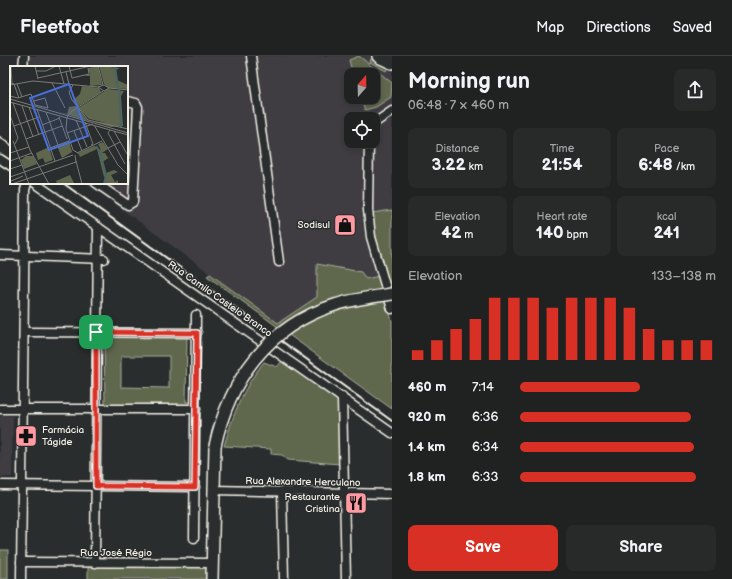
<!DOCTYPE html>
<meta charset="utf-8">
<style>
body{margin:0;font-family:"Balsamiq Sans",sans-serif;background:#282a2a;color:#f1f3f6;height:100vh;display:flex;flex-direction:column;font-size:15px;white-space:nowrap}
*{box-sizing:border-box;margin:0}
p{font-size:13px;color:#a2a4a5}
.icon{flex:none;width:22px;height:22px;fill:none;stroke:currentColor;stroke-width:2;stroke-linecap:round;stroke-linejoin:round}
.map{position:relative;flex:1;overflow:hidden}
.drawer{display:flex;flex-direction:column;background:#202222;width:340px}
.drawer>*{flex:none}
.needle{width:26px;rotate:20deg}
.fabs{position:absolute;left:344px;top:12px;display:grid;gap:8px}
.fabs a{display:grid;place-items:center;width:36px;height:36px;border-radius:8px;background:#202222;box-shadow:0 2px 6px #0003,0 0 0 1px #3d3f40;font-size:20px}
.pin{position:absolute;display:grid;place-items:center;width:34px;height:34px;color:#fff;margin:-17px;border-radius:8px;box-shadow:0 2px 6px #0006}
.round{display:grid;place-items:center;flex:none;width:42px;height:42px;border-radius:8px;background:#282a2a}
.overview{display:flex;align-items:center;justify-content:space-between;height:68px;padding:0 16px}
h1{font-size:22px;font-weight:800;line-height:30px}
.figures{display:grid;grid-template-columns:repeat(3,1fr);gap:6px;height:68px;padding:4px 16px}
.figures div{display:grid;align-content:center;border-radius:8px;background:#282a2a;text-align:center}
.figures b{font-size:17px;font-weight:800}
.figures small{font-size:11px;font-weight:400}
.figures p{font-size:11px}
.chart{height:112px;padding:8px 16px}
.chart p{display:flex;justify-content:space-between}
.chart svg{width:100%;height:72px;margin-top:4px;stroke:#d93025;stroke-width:6}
.button{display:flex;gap:8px;margin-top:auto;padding:8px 16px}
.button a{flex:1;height:46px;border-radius:8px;background:#d93025;color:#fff;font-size:16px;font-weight:800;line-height:46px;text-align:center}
.button a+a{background:#282a2a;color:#f1f3f6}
ul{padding:0 16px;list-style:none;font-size:13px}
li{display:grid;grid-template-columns:64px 48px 1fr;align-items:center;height:30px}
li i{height:10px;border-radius:5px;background:#d93025}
header{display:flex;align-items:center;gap:24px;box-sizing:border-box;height:56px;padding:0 20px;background:#202222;border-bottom:1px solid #3d3f40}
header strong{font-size:19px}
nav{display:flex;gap:22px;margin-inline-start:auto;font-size:14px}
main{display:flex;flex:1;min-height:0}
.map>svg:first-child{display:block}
.built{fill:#3f3d43;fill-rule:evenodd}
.green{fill:#5e674e;stroke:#a9ac9b;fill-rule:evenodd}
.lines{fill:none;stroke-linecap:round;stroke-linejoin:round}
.street-casing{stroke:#f4f1e8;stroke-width:11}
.secondary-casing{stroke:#f4f1e8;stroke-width:14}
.primary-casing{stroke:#f4f1e8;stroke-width:16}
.street{stroke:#2a2d2e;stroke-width:8}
.secondary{stroke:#2a2d2e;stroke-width:11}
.primary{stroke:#2a2d2e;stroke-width:13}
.rail{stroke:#f4f1e8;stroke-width:2}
.secondary-bridge-casing{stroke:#f4f1e8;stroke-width:14;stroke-linecap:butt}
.secondary-bridge{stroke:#2a2d2e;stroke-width:11}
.route-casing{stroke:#fff;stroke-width:8}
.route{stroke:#d93025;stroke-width:5}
.labels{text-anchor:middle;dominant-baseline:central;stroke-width:3;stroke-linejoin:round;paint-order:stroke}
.poi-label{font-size:10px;fill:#f4f1e8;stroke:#2a2d2e;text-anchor:end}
.street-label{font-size:10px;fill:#f4f1e8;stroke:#2a2d2e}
.inset-river{fill:none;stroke:#476569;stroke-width:2}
.inset-road{fill:none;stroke:#7b7b78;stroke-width:1}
.view{fill:#486fdb;fill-opacity:0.15;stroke:#486fdb;stroke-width:2}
.inset-edge{fill:none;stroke:#f4f1e8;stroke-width:2}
</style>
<header>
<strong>Fleetfoot</strong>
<nav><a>Map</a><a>Directions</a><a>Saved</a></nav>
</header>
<main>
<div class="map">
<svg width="392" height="523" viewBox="0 0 392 523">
<rect width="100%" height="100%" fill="#2a2d2e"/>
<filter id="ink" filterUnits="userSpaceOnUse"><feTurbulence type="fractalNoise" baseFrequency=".025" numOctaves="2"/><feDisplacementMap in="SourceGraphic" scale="8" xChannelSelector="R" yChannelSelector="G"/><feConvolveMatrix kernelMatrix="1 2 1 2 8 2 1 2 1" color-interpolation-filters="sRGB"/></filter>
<g filter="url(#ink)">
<g class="built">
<path d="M28 0H372L392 9V154L368 157 382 220 317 241 278 267 86 127H127V11H26ZM351 19H373V41H351ZM351 63H373V85H351Z"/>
<path d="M0 360H13L12 421H0Z"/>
</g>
<g class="green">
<path d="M359 0 392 27 391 41 376 51 365 54 360 41H373V19H353L349 4Z"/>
<path d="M371 3 388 11 386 15 370 6Z"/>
<path d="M392 154V231H390L378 193 372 157Z"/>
<path d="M317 208 361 216 366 223 379 220 392 265V353L207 220 210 218 278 267 317 241Z"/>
<path d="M104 279 187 280 186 346H192V350L105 349ZM121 300H169V332L121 331Z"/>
<path d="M283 304 340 344V408L288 404 282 399 271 398V393L224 390C233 359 243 331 264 306L277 311Z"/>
<rect x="0" y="494" width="8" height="29"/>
<rect x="88" y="511" width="119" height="12"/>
</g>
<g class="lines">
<g class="street-casing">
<g id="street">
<path d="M251 0 279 206"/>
<path d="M23 11 24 0"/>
<path d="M373 68 392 55"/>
<path d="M369 85 368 154 371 181 392 253"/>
<path d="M0 103 11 110"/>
<path d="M35 127 392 377"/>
<path d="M96 127 128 149 133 146 138 51 136 47 127 45"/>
<path d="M0 199 104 203"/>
<path d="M24 276 197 277"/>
<path d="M342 341 346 523"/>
<path d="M0 353H196"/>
<path d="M0 429 195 431"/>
<path d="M213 434 392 438"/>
<path d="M282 435 284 523"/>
<path d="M194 482 196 259"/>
<path d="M21 506 212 507"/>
<path d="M95 507 98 171"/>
<path d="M21 523 25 134 27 127"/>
</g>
</g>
<g class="secondary-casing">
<path id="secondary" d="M212 523 215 390"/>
</g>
<g class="primary-casing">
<path id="primary" d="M379 0 392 6"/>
</g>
<use href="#street" class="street"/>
<use href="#secondary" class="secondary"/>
<use href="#primary" class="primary"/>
<g class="rail">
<path d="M0 81 11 89"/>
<path d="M63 127 392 365"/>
</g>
<g class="secondary-bridge-casing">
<path id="secondary-bridge" d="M215 390C229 324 268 270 335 249 353 243 373 241 392 238"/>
</g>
<use href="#secondary-bridge" class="secondary-bridge"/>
</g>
</g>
<g class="lines" filter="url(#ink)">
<g class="route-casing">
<path id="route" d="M96 276 197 277 195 431 96 430Z"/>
</g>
<use href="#route" class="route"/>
</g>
<defs>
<g id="shop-square" transform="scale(1.15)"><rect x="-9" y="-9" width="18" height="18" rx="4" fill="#ff9aa2" stroke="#2a2d2e"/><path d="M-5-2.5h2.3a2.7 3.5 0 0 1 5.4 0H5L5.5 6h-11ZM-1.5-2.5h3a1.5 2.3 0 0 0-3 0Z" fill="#111"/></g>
<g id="pharmacy-square" transform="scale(1.15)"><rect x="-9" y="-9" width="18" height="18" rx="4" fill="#ff9aa2" stroke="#2a2d2e"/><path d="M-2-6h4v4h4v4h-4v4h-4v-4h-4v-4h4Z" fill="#111"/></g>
<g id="restaurant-square" transform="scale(1.15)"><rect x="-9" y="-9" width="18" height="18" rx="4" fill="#ff9aa2" stroke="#2a2d2e"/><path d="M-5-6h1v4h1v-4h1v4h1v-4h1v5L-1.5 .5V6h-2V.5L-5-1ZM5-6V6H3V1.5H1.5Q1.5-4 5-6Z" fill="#111"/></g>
</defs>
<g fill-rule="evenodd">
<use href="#shop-square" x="345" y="169"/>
<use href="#pharmacy-square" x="26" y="380"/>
<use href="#restaurant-square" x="356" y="447"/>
</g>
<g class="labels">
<g class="poi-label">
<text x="330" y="169">Sodisul</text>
<text x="42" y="374" text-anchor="start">Farmácia<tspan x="42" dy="12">Tágide</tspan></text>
<text x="340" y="441">Restaurante<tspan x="340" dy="12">Cristina</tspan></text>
</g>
<g class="street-label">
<text transform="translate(220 243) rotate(35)">Rua Camilo Castelo Branco</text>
<text transform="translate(303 426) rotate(1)">Rua Alexandre Herculano</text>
<text x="116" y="497">Rua José Régio</text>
</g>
</g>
<g transform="translate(10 10)">
<rect width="118" height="118" fill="#2a2d2e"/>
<path d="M88 0 92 19 80 20V10H74L80 8 78 2ZM89 0 110 2 106 4 107 14 118 19V23L99 22 94 18ZM72 20 89 22 91 26 67 41 63 34 70 28ZM98 23 114 25 111 30 113 60 101 61 81 55 97 57 79 53 68 42ZM66 40 78 55 49 46 57 48 59 41ZM59 75 62 86 52 92 47 80ZM93 76 98 83 92 87H95L98 92 102 90 92 96 96 107 104 104 108 106 101 109 105 116 108 114V109L115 108 108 109V118H94L96 110 94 111 87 83 70 91 68 87 84 80 91 84 88 78ZM39 81 43 94 35 97 33 92 28 94 26 87ZM16 90H23L27 98 14 103 11 94ZM60 109 64 117 71 118H47L46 115Z" fill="#5e674e"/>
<path class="inset-river" d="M105 0 108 22M109 24 111 61M86 80 90 86 96 109 94 118"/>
<path class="inset-road" d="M1 0 2 18M25 0 28 13M49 0 54 18M59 0 62 12 79 8 78 2M88 0 93 19M26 5H36L46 0M56 6 59 18M28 12 81 0M0 17 4 18 9 32M42 17 55 42M7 18 12 31M0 19 23 15 88 21 94 19 99 22M63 19 59 26 62 34 78 54 118 63M88 21 94 25 99 22 118 24M0 30 8 32 21 28 25 39 38 42 35 32 24 35M0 33 118 67M0 36 118 69M3 37 20 84 39 118M12 40 23 71M19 41 29 69M27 43 45 95M36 46 48 79M0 49 8 72 5 78M49 51 57 73M66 54 77 81M75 56 83 78 81 79M32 59 50 52M84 59 108 99 118 109M4 60 29 51M100 64 98 67 115 98M64 65 72 85M104 65 117 88M57 67 83 58M16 73 52 60M3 75 19 118M40 82 59 75M98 82 110 76M0 87 19 81M67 87 92 75M68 87 63 84 56 63 57 51 62 45 93 25M0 95 22 87M66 95 72 118M0 103 12 99M0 111 63 89M1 115 13 110M2 118 66 96 65 89"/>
<path class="view" d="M59 18 78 70 39 84 20 32Z"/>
<rect width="118" height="118" class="inset-edge"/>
</g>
</svg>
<div class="fabs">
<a><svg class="needle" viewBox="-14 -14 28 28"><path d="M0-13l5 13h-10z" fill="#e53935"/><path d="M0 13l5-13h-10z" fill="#a2a4a5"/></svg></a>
<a><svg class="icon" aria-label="locate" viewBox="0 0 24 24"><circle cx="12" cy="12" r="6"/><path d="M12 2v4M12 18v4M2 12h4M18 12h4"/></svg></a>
</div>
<div class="pin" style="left:96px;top:276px;background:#1e9e55"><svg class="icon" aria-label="arrive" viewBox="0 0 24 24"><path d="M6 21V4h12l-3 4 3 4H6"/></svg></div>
</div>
<section class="drawer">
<div class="overview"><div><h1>Morning run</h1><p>06:48 · 7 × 460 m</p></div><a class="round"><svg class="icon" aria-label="share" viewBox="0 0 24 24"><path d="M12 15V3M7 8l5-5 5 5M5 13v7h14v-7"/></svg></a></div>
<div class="figures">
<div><p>Distance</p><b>3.22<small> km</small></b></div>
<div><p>Time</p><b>21:54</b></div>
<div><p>Pace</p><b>6:48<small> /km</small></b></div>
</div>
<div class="figures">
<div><p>Elevation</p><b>42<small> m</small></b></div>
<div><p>Heart rate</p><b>140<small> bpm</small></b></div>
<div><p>kcal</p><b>241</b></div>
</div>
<div class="chart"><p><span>Elevation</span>133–138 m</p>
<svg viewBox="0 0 160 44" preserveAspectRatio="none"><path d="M5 44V38M15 44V32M25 44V25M35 44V19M45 44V6M55 44V6M65 44V6M75 44V12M85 44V6M95 44V6M105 44V6M115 44V12M125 44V25M135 44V32M145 44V32M155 44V32"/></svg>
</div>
<ul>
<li><b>460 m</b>7:14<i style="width:61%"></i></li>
<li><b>920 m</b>6:36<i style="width:87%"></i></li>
<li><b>1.4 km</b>6:34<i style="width:89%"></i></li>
<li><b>1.8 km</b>6:33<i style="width:90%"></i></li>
</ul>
<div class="button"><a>Save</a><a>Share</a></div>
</section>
</main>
